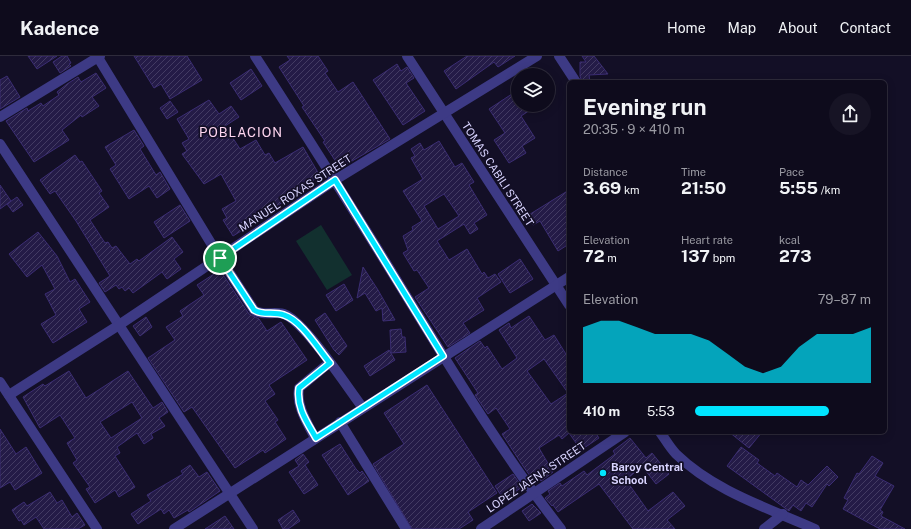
<!DOCTYPE html>
<meta charset="utf-8">
<style>
body{margin:0;font-family:"Public Sans",sans-serif;background:#171425;color:#f1f3f6;height:100vh;display:flex;flex-direction:column;font-size:15px;white-space:nowrap}
*{box-sizing:border-box;margin:0}
p{font-size:13px;color:#9b9ba3}
.icon{flex:none;width:22px;height:22px;fill:none;stroke:currentColor;stroke-width:2;stroke-linecap:round;stroke-linejoin:round}
.map{position:relative;flex:1;overflow:hidden}
.side{position:absolute;left:567px;top:24px;width:320px;height:354px;display:flex;flex-direction:column;background:#0e0b1c;border-radius:6px;box-shadow:0 2px 10px #0003,0 0 0 1px #2e2b3b}
.side>*{flex:none}
.tools{position:absolute;left:511px;top:12px;display:grid;gap:8px}
.tools a{display:grid;place-items:center;width:44px;height:44px;border-radius:50%;background:#0e0b1c;box-shadow:0 2px 10px #0003,0 0 0 1px #2e2b3b;font-size:20px}
.pin{position:absolute;display:grid;place-items:center;width:34px;height:34px;color:#fff;margin:-17px;border:2px solid #fff;border-radius:50%;box-shadow:0 1px 4px #0007}
.round{display:grid;place-items:center;flex:none;width:42px;height:42px;border-radius:21px;background:#171425}
.head{display:flex;align-items:center;justify-content:space-between;height:68px;padding:0 16px}
h1{font-size:22px;font-weight:700;line-height:30px}
.stats{display:grid;grid-template-columns:repeat(3,1fr);gap:6px;height:68px;padding:4px 16px}
.stats div{display:grid;align-content:center}
.stats b{font-size:17px;font-weight:700}
.stats small{font-size:11px;font-weight:400}
.stats p{font-size:11px}
.chart{height:112px;padding:8px 16px}
.chart p{display:flex;justify-content:space-between}
.chart svg{width:100%;height:72px;margin-top:4px;fill:#00e5ff;opacity:.7}
ul{padding:0 16px;list-style:none;font-size:13px}
li{display:grid;grid-template-columns:64px 48px 1fr;align-items:center;height:30px}
li i{height:10px;border-radius:5px;background:#00e5ff}
header{display:flex;align-items:center;gap:24px;box-sizing:border-box;height:56px;padding:0 20px;background:#0e0b1c;border-bottom:1px solid #2e2b3b}
header strong{font-size:19px}
nav{display:flex;gap:22px;margin-inline-start:auto;font-size:14px}
.map>svg:first-child{display:block}
.grass{fill:#12302f}
.building{fill:url(#building-hatch);stroke:#3b2d73;fill-rule:evenodd}
.lines{fill:none;stroke-linecap:round;stroke-linejoin:round}
.minor{stroke:#3d3a85;stroke-width:10}
.route-casing{stroke:#fff;stroke-width:8}
.route{stroke:#00e5ff;stroke-width:5}
.poi-dot{fill:#00e5ff;stroke:#130f26;stroke-width:1.5}
.labels{text-anchor:middle;dominant-baseline:central;stroke-width:3.5;stroke-linejoin:round;paint-order:stroke}
.street-label{font-size:11px;fill:#d9d4ff;stroke:#130f26}
.poi-label{font-size:11px;font-weight:bold;fill:#d9d4ff;stroke:#130f26;text-anchor:start}
.quarter-label{font-size:13px;letter-spacing:1px;fill:#ffd6f0;stroke:#130f26}
</style>
<header>
<strong>Kadence</strong>
<nav><a>Home</a><a>Map</a><a>About</a><a>Contact</a></nav>
</header>
<div class="map">
<svg width="911" height="473" viewBox="0 0 911 473">
<defs>
<pattern id="building-hatch" width="6" height="6" patternUnits="userSpaceOnUse"><rect width="6" height="6" fill="#241b47"/><path d="M-1 1l2-2M0 6l6-6M5 7l2-2" fill="none" stroke="#433b63"/></pattern>
</defs>
<rect width="100%" height="100%" fill="#130f26"/>
<path class="grass" d="M321 169 352 219 327 234 296 185Z"/>
<g class="building">
<path d="M28 0H57L37 13Z"/>
<path d="M62 0H67L71 7 69 8 71 10 60 17 53 6Z"/>
<path d="M134 0H187L202 24 170 43 161 28 154 32Z"/>
<path d="M287 0H318L328 15 325 17 338 36 353 26 390 83 340 112 323 86 325 85 302 51 304 50 279 11 290 4Z"/>
<path d="M467 0H515L498 11 494 6 456 33 444 15Z"/>
<path d="M582 0H594L608 18 589 19 590 26H582L580 20V6H586Z"/>
<path d="M397 8 401 15 407 11 414 22 406 27 425 55 403 69 373 24Z"/>
<path d="M251 13 262 30 241 44 230 27Z"/>
<path d="M96 17 106 32 92 41 99 50 82 61 81 59 62 74 69 84 34 106 6 65 27 52 28 55 41 47 43 50 59 39 57 36 67 28 78 21 81 26Z"/>
<path d="M7 20 20 41 0 53V24Z"/>
<path d="M518 34 517 49H538L521 60 535 82 522 90 526 97 509 107 494 84 505 77 489 53Z"/>
<path d="M209 44 219 58 231 50 239 61 225 70 240 93 256 84 265 99 269 97 275 107 303 91 320 120 296 135 297 137 266 157 267 159 233 180 223 164 227 162 222 153 236 145 221 118 204 128 182 98 187 95 182 87 189 83 177 63Z"/>
<path d="M170 45 178 56 167 63 160 52Z"/>
<path d="M134 74 144 90 140 93 156 119 160 116 170 133 157 142 149 130 129 143 110 113 116 109 105 91Z"/>
<path d="M439 85 455 111 462 107 474 126 469 129 487 159 474 167 478 173 470 178 464 168 437 185 449 204 467 193 482 218 484 216 488 222 495 218 501 226 477 242 484 254 463 267 470 277 448 291 415 241 429 232 417 214 414 215 403 197 408 194 403 180 413 174 412 171 422 165 403 135 423 123 411 102 415 100 411 93 420 87 424 94ZM444 138 459 160 438 173 424 150Z"/>
<path d="M75 99 80 106 82 105 102 135 99 137 109 151 90 164 105 187 108 186 112 192 116 190 130 208 137 203 139 205 172 181 183 196 174 203 181 213 167 223 162 216 133 237 129 232 125 235 122 231 119 233 116 229 105 236 99 227 110 220 76 165 55 135 50 138 40 124Z"/>
<path d="M0 129 11 145 0 153Z"/>
<path d="M569 134V188L558 195 540 165 533 169 527 160Z"/>
<path d="M17 141 23 149 13 156 7 148Z"/>
<path d="M180 149 190 165 164 182 154 166Z"/>
<path d="M38 176 57 200 70 226 75 223 90 246 79 253 87 266 53 287 41 268 56 259 45 238 55 233 42 209 27 221 9 198Z"/>
<path d="M520 203 533 223 510 237 498 218Z"/>
<path d="M363 211 378 234 395 264 383 265 382 252 376 255 365 237 357 242Z"/>
<path d="M220 214 249 258 259 263 267 275 281 266 307 304 269 329 275 338 265 345 278 364 275 366 286 383 265 397 263 394 235 412 192 351 184 356 148 302 175 284 166 271 183 260 180 255 204 239 197 229Z"/>
<path d="M344 228 353 244 336 255 326 239Z"/>
<path d="M325 257 347 290 339 299 334 294 315 264Z"/>
<path d="M529 260 545 284 554 279 569 303V376H595L599 382 581 394 569 377 562 383 559 379 539 392 553 416 541 425 538 420 533 424 523 410 502 378 510 373 496 352 488 358 475 339 478 337 455 302 480 285 485 292 487 290 502 313 517 302 499 274 509 267 511 272ZM544 303 568 337 551 348 527 315Z"/>
<path d="M146 261 152 271 140 280 133 270Z"/>
<path d="M401 273 402 281H405L406 296 391 297 390 274Z"/>
<path d="M389 294 395 304 370 320 364 310Z"/>
<path d="M69 315 86 342 128 315 153 352 162 346 168 356 159 362 165 370 151 378 153 382 144 388 137 377 117 391 120 397 115 400 135 431 119 441 115 434 95 447 86 433 90 431 73 407 77 404 67 387 75 382 60 359 40 372 23 341 43 328 45 330ZM132 346 142 362 111 382 100 366Z"/>
<path d="M427 329 497 437 468 456 473 464 459 473H412L373 408 404 388 384 357Z"/>
<path d="M0 373 16 398 26 391 42 417 15 434 10 426 0 432Z"/>
<path d="M729 376H762L749 392Z"/>
<path d="M630 382 646 402 652 397 669 418 656 428 642 410 626 424 648 455 673 436 685 450 667 464 675 473H633L599 428 558 456 553 449 552 450 545 442 550 438 548 435 560 427 562 430 584 415 587 419 615 398 613 395Z"/>
<path d="M340 388 356 413 360 417 362 415 369 425 348 439 322 399Z"/>
<path d="M741 391 759 404 757 407 775 420 777 417 797 431 801 424 808 429 827 410 838 421 829 430 827 428 812 451 806 447 801 455 793 449 789 455 727 410Z"/>
<path d="M303 398 309 406 305 409 318 429 304 438 289 416 299 410 295 404Z"/>
<path d="M872 400 883 407 875 420 894 430 880 454 883 456 881 460 905 473H880L843 453 848 444 844 442 857 417 859 418Z"/>
<path d="M190 409 199 421 207 416 220 435 189 456 188 454 174 462 169 454 164 458 161 453 138 468 131 458 151 445 147 439 183 418 181 415Z"/>
<path d="M513 418 522 431 504 444 495 430Z"/>
<path d="M50 436 57 447 62 444 72 461 77 457 85 469 78 473H44L36 461 24 469 21 464 19 465 12 454 24 446 27 450Z"/>
<path d="M532 448 541 457 529 465 522 455Z"/>
<path d="M293 454 300 465 288 473H283L278 464Z"/>
<path d="M225 460 234 473H205Z"/>
</g>
<g class="lines">
<g class="minor">
<path d="M97 0 220 202 254 254C264 261 276 254 286 259 307 269 347 331 363 352"/>
<path d="M255 0C304 76 352 151 399 228 450 311 501 396 561 473"/>
<path d="M407 0 569 249"/>
<path d="M559 0 576 26"/>
<path d="M0 61 100 0"/>
<path d="M0 88 253 473"/>
<path d="M0 326 97 473"/>
<path d="M9 339 119 269 335 124 537 0"/>
<path d="M340 366 406 473"/>
<path d="M660 376C665 383 670 392 676 398 714 435 768 452 815 473"/>
<path d="M315 382C307 366 296 350 299 332L329 307"/>
<path d="M174 473 569 221"/>
<path d="M481 473 625 376"/>
<path d="M764 473 783 458"/>
</g>
</g>
<g class="lines">
<g class="route-casing">
<path id="route" d="M335 124 443 300 316 382C307 366 296 351 299 332L330 307C319 294 301 264 284 259 274 255 263 260 254 254L220 202Z"/>
</g>
<use href="#route" class="route"/>
</g>
<circle class="poi-dot" cx="603" cy="417" r="4"/>
<g class="labels">
<g class="street-label">
<text transform="translate(498 118) rotate(57)">TOMAS CABILI STREET</text>
<text transform="translate(295 137) rotate(-33)">MANUEL ROXAS STREET</text>
<text transform="translate(536 421) rotate(-34)">LOPEZ JAENA STREET</text>
</g>
<g class="poi-label">
<text x="611" y="411">Baroy Central<tspan x="611" dy="13">School</tspan></text>
</g>
<g class="quarter-label">
<text x="241" y="76">POBLACION</text>
</g>
</g>
</svg>
<div class="tools">
<a><svg class="icon" aria-label="layers" viewBox="0 0 24 24"><path d="M12 4l9 5-9 5-9-5zM3 14l9 5 9-5"/></svg></a>
</div>
<div class="pin" style="left:220px;top:202px;background:#1e9e55"><svg class="icon" aria-label="arrive" viewBox="0 0 24 24"><path d="M6 21V4h12l-3 4 3 4H6"/></svg></div>
<section class="side">
<div class="head"><div><h1>Evening run</h1><p>20:35 · 9 × 410 m</p></div><a class="round"><svg class="icon" aria-label="share" viewBox="0 0 24 24"><path d="M12 15V3M7 8l5-5 5 5M5 13v7h14v-7"/></svg></a></div>
<div class="stats">
<div><p>Distance</p><b>3.69<small> km</small></b></div>
<div><p>Time</p><b>21:50</b></div>
<div><p>Pace</p><b>5:55<small> /km</small></b></div>
</div>
<div class="stats">
<div><p>Elevation</p><b>72<small> m</small></b></div>
<div><p>Heart rate</p><b>137<small> bpm</small></b></div>
<div><p>kcal</p><b>273</b></div>
</div>
<div class="chart"><p><span>Elevation</span>79–87 m</p>
<svg viewBox="0 0 160 44" preserveAspectRatio="none"><path d="M0 44V10L10 6L20 6L30 10L40 14L50 14L60 14L70 18L80 26L90 34L100 38L110 34L120 22L130 14L140 14L150 14L160 10V44z"/></svg>
</div>
<ul>
<li><b>410 m</b>5:53<i style="width:76%"></i></li>
</ul>
</section>
</div>
